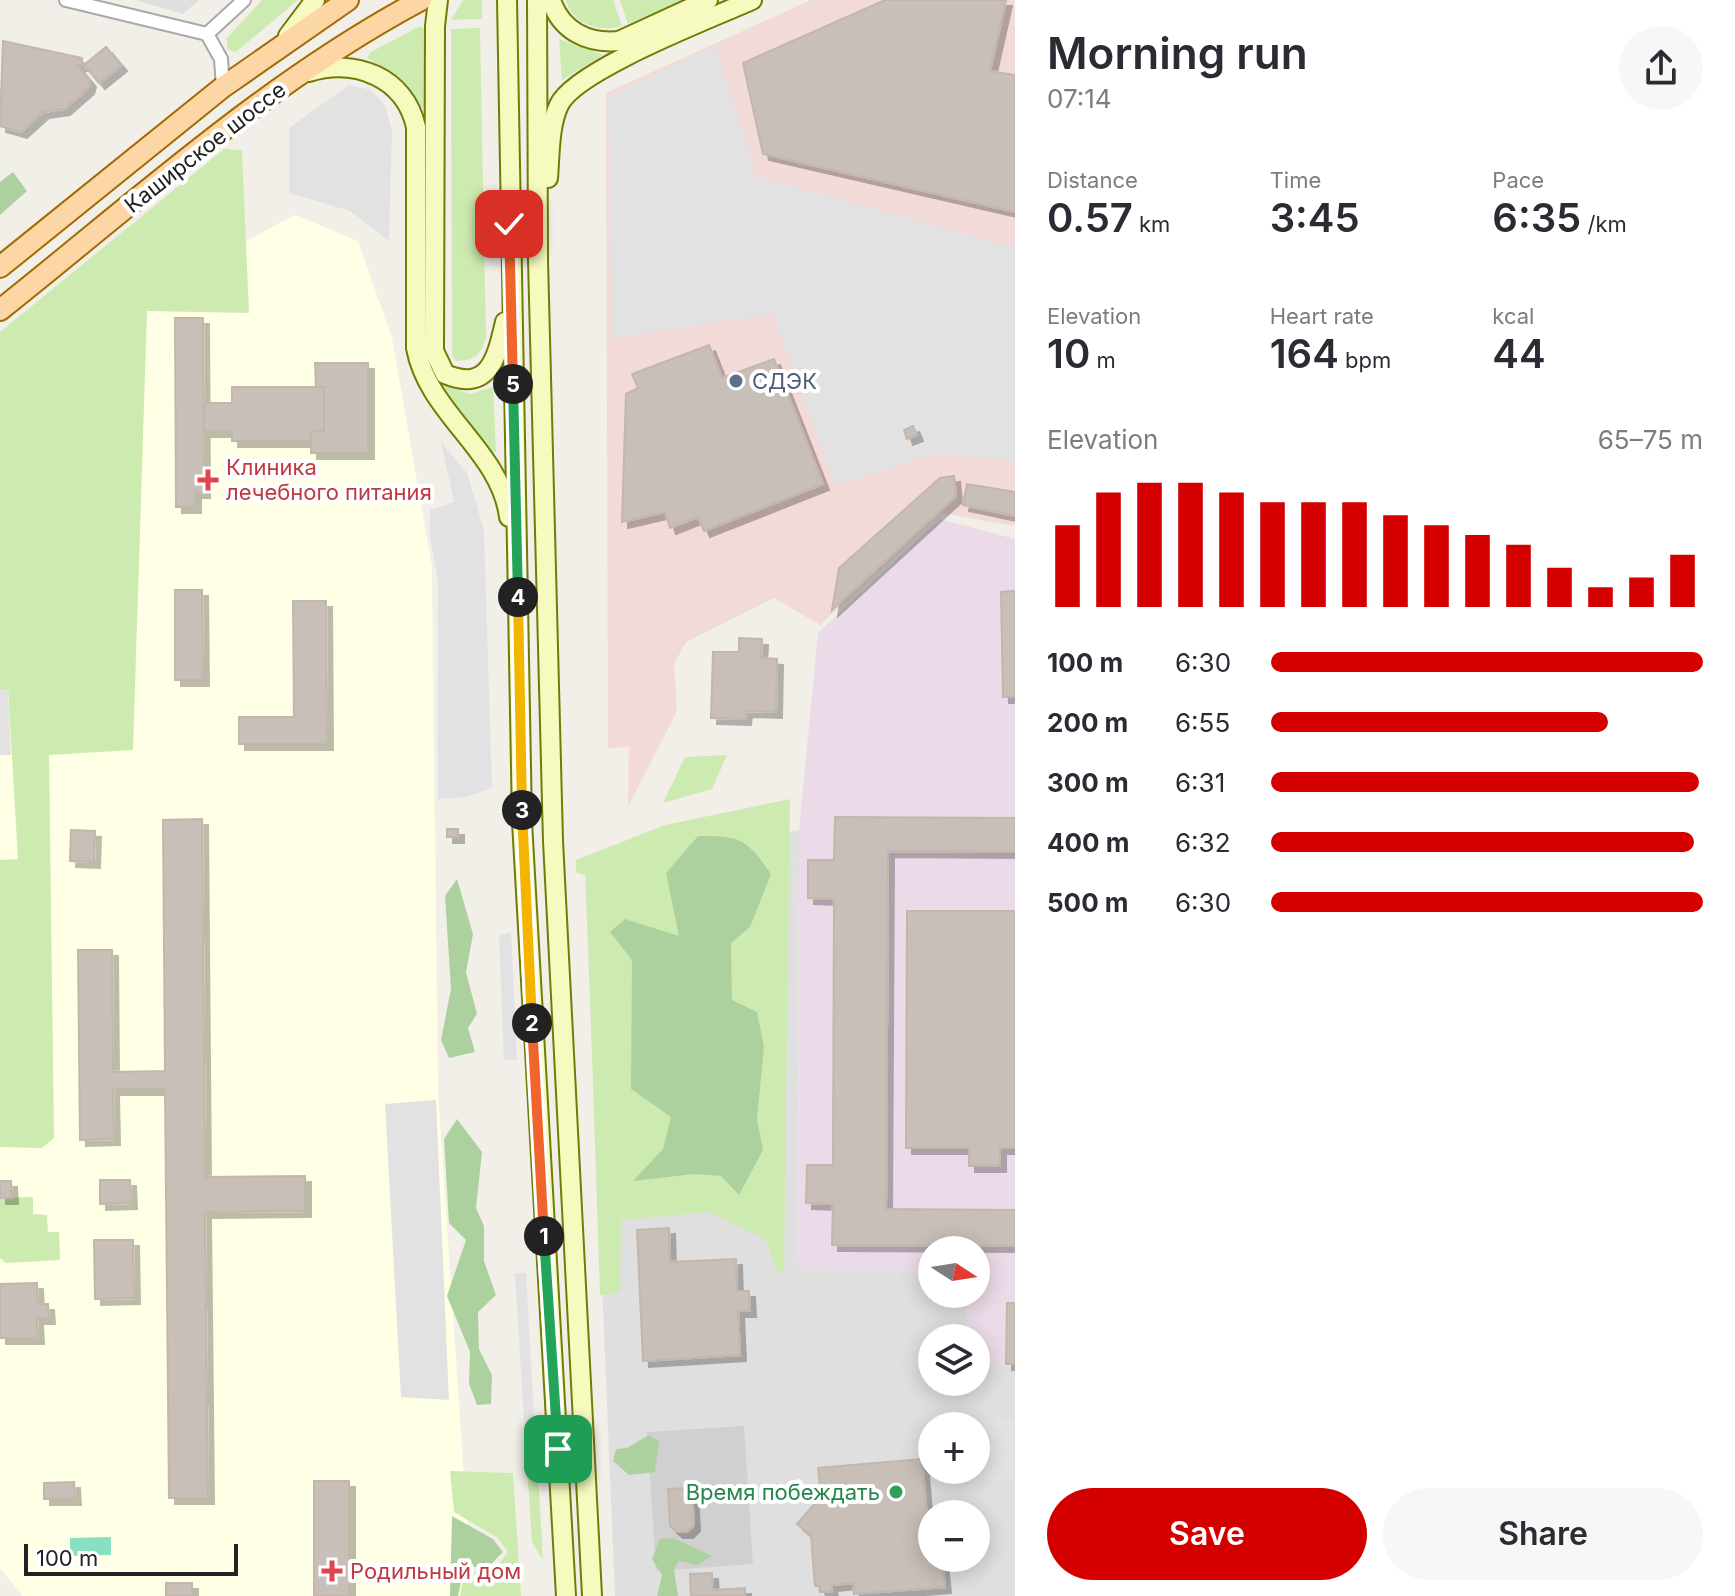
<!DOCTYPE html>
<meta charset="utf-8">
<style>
body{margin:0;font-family:Inter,sans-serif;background:#f7f7f7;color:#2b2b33;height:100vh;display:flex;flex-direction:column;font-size:30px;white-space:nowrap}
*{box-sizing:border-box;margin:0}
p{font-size:26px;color:#7c7c81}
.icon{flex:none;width:44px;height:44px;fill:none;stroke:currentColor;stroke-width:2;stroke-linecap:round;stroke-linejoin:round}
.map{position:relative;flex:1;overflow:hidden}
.panel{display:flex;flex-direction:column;background:#fff;width:720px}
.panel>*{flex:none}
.needle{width:52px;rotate:102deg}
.controls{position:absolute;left:918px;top:1236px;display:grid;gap:16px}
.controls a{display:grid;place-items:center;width:72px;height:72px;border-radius:50%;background:#fff;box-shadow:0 4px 20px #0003;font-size:40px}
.scale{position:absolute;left:24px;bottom:20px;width:214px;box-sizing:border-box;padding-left:8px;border:4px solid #222;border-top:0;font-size:22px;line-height:28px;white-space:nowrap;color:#222;-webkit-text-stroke:6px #fff;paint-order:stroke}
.pin{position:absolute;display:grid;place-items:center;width:68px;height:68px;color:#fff;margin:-34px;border-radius:16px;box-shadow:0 4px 12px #0006}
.km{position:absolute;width:40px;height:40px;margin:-20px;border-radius:50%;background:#222;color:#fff;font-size:22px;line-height:40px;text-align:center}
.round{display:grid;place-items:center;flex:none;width:84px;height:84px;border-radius:42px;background:#f7f7f7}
.overview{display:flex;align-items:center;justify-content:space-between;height:136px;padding:0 32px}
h1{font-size:44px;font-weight:600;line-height:60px}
.metrics{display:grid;grid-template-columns:repeat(3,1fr);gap:12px;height:136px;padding:8px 32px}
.metrics div{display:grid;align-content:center}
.metrics b{font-size:40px;font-weight:600}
.metrics small{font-size:22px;font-weight:400}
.metrics p{font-size:22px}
.chart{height:224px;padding:16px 32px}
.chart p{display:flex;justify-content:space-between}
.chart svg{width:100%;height:144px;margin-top:8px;stroke:#d40000;stroke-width:6}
.cta{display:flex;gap:16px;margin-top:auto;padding:16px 32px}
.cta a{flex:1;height:92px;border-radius:48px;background:#d40000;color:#fff;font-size:32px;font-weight:600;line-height:92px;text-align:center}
.cta a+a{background:#f7f7f7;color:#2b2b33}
ul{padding:0 32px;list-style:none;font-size:26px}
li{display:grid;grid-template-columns:128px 96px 1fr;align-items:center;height:60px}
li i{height:20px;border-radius:10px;background:#d40000}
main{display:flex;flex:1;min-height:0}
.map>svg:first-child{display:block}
.residential{fill:#e0dfdf;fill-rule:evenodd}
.commercial{fill:#f2dad9}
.industrial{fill:#ebdbe8}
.education{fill:#ffffe5}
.religious{fill:#d0d0d0}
.grass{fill:#cdebb0}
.forest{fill:#add19e}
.pitch{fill:#88e0be}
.parking{fill:#e2e2e2}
.building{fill:#c7bfb8;stroke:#c4b6ab;stroke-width:2;filter:url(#shadow)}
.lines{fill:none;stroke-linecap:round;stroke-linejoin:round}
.street-casing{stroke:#a9a9a9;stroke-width:16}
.secondary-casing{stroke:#707d05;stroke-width:22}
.primary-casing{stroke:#a06b00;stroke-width:24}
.street{stroke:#fff;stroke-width:12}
.secondary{stroke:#f7fabf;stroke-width:18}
.primary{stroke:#fcd6a4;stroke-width:20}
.split-1-casing{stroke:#fff;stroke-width:16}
.split-2-casing{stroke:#fff;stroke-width:16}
.split-3-casing{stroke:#fff;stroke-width:16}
.split-4-casing{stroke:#fff;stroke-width:16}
.split-5-casing{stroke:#fff;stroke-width:16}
.split-6-casing{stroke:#fff;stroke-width:16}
.split-1{stroke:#22a559;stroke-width:10}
.split-2{stroke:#f0652b;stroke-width:10}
.split-3{stroke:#f5b400;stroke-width:10}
.split-4{stroke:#f5b400;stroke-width:10}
.split-5{stroke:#22a559;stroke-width:10}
.split-6{stroke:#f0652b;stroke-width:10}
.service-dot{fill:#5c6f8a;stroke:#fff;stroke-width:3}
.health-dot{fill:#e0444e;stroke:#fff;stroke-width:3}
.leisure-dot{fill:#2e9e5b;stroke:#fff;stroke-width:3}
.labels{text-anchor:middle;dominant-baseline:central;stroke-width:8;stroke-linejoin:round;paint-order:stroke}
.street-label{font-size:22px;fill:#222;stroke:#fff}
.service-label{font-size:22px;fill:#4e5e75;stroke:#fff;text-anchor:start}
.health-label{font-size:22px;fill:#be3a42;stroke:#fff;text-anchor:start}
.leisure-label{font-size:22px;fill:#27864d;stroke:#fff;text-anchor:end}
</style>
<main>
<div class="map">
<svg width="1015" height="1596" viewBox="0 0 1015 1596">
<defs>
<filter id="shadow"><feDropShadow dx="6" dy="6" stdDeviation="0" flood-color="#0004"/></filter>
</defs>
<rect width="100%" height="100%" fill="#f2efe9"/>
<g class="residential">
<path d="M136 0H199L183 14Z"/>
<path d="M799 830 798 1268 932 1271V1294H967L968 1338H932V1382H976V1363L1015 1366V1596H615L585 879ZM932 1426H976V1470H932ZM932 1514H976V1558H932Z"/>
</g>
<path class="commercial" d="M811 0H1015V526L941 513 820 625 774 598 686 642 674 664 677 711 628 807 629 747 608 748 606 93Z"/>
<path class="industrial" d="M940 519 1015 539V1366L976 1363V1338H968L967 1294H976V1250H932V1271L798 1268 799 830 818 633Z"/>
<path class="education" d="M295 215 358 241 392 338 432 567 438 1091 472 1596H23L0 1568V396L231 249Z"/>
<path class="religious" d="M744 1426 753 1564 656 1571 647 1432Z"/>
<g class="grass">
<path d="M262 0H298L236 52 227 49V38Z"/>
<path d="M463 0H482V19L451 20Z"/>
<path d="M566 0H613L622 26C601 33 571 24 566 0Z"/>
<path d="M620 0H684L628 24Z"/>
<path d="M420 26 424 29 425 111 394 74 367 58 371 52Z"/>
<path d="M480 28 486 338C480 356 475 360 456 361L452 354 451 29Z"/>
<path d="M559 39 603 55 562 80Z"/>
<path d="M224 149 242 150 249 313 147 311 133 750 49 755 54 1138 42 1148 0 1147V860L18 859 8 689H0V332Z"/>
<path d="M440 384 470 394 493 387 496 452 491 453Z"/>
<path d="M727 755 712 789 663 803 685 757Z"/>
<path d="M790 799 784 1271H776L766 1240 709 1212 621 1220 620 1292 600 1295 586 876 576 872V860L665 825Z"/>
<path d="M33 1197V1214L47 1215 48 1232H59L60 1260 6 1263 0 1258V1198Z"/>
<path d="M527 1466 538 1473 543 1560 532 1542Z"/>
<path d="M450 1471 513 1473 521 1596H460L464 1574 495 1569 508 1552 498 1538 454 1512Z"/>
</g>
<g class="forest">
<path d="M13 172 27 191 0 215V182Z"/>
<path d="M698 836C739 836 747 838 771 874L750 927 731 943 732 1000 757 1012 764 1047 757 1119 763 1150 739 1195 721 1176 694 1174 633 1181 663 1149 671 1117 631 1089 632 960 610 932 625 919 679 936 666 873Z"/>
<path d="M457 879 473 934 466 972 477 1014 468 1028 475 1052 449 1058 441 1040 451 989 445 896Z"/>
<path d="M457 1119 482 1152 476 1208 484 1226V1261L496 1295 478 1312 479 1349 492 1375 491 1404 477 1405 469 1384 470 1352 447 1296 466 1240 449 1223 444 1139Z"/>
<path d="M649 1435 659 1441 655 1472 629 1475 613 1461 616 1449 627 1448Z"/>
<path d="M452 1516 493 1539 503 1552 491 1564 464 1569 458 1596H450Z"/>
<path d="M673 1538 712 1556 698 1565 678 1561 674 1570 678 1596H657L662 1575 652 1559 660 1539Z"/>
</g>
<path class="pitch" d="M111 1537V1555L70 1556V1538Z"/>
<g class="parking">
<path d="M715 46 754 165 752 175 1015 248V461L935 453 835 486 773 314 612 338 608 96Z"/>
<path d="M349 85 371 90 385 105 392 131 389 241 350 211 289 193V128Z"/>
<path d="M441 442 467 473 484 530 492 788 466 797 438 799V581L430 536V510L454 502Z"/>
<path d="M0 689H8L11 755H0Z"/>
<path d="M511 932 517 1060H504L499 936Z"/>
<path d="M436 1100 449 1400 401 1397 385 1104Z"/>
<path d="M515 1273H526L535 1436 525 1437Z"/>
<path d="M1015 1418V1480L985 1481 982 1420Z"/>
</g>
<g class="building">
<path d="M885 0H1006L990 71 1015 75V212L763 154 743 63Z"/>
<path d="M3 41 82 58V65H77L90 81 88 88 64 109 43 112 21 132 0 126Z"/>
<path d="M106 47 121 65 99 83 84 65Z"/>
<path d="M175 318H203L204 492H195V507H176Z"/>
<path d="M709 345 722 378 774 359 823 484 704 531 698 517 670 528 665 512 622 522 626 394 638 388 632 374Z"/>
<path d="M315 363H368V453H311V431H324V387H316Z"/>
<path d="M232 387H324V431H311V441H232V431H204V403H232Z"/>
<path d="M913 426 917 435 907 439 904 430Z"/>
<path d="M954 476 956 496 832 610 839 568 940 478Z"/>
<path d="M967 484 1015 492V516L963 505Z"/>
<path d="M175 590H202L203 680H175Z"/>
<path d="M1015 591V697H1003L1001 592Z"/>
<path d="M293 601H326L327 744H239V717H294Z"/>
<path d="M739 638 762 639 761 658 777 659 776 712 746 711 745 719 711 718 713 652H739Z"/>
<path d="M835 817 1015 818V852L888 851 886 1209 1015 1210V1246L832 1245 833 1204 806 1203 807 1165H833L834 899 808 898V860H834Z"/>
<path d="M202 819 205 1177 305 1176V1211L205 1212 208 1498H169L165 1089H113L114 1139 80 1140 78 950H112L113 1072 165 1071 163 820Z"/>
<rect x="447" y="829" width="11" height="8"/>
<path d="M71 830 95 831 94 862 70 861Z"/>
<path d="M907 911H1015V1148H1000V1166H969V1148H906Z"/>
<path d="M100 1180H130L131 1203 100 1204Z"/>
<path d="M0 1181H11L12 1198H0Z"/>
<path d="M669 1228 670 1262 736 1259 737 1291H749L750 1311H738L740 1355 643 1361 637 1230Z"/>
<path d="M94 1240H133L134 1298 95 1299Z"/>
<path d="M37 1283 38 1304H48L49 1318H37L38 1338H0V1284Z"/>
<path d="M1007 1303H1015V1364H1006Z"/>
<path d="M922 1459 927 1516H932V1558H942L945 1587 854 1594 853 1583 831 1585 832 1591 820 1592 819 1586H815L811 1536 797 1524 819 1499 815 1490 820 1488 818 1468Z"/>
<rect x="314" y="1481" width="35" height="115"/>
<path d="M74 1482 75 1499H44V1483Z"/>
<path d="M692 1488 694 1525 687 1532H677L670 1526 668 1489Z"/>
<path d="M712 1573 713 1590 745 1588V1596H691L690 1574Z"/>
<rect x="166" y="1583" width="26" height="13"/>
</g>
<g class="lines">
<g class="street-casing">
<g id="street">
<path d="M66 0 207 34 221 59 223 87"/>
<path d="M207 34 244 0"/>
</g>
</g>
<g class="secondary-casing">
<g id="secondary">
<path d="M438 0 435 26 434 351 445 374C490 393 497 356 505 322"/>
<path d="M507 0 522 822 566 1596"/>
<path d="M537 0 538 260 553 841 592 1596"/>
<path d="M551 0C561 31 588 44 619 41L708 0"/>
<path d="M288 36 315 0"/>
<path d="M309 72C355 58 405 77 416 127V348C428 414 501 451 509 517"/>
<path d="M548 178C550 155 549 126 559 105 575 70 712 18 752 0"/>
</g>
</g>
<g class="primary-casing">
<g id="primary">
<path d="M0 267 223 87 348 0"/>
<path d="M0 310C136 202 267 82 421 0"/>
</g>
</g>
<use href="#street" class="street"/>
<use href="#secondary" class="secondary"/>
<use href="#primary" class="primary"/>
</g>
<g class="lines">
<g class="split-1-casing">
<path id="split-1" d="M544 1236 558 1449"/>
</g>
<g class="split-2-casing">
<path id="split-2" d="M532 1023 544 1236"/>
</g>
<g class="split-3-casing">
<path id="split-3" d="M522 810 532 1023"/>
</g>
<g class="split-4-casing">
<path id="split-4" d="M518 597 522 810"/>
</g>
<g class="split-5-casing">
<path id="split-5" d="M513 384 518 597"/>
</g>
<g class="split-6-casing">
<path id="split-6" d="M509 224 513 384"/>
</g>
<use href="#split-1" class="split-1"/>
<use href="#split-2" class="split-2"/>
<use href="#split-3" class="split-3"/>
<use href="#split-4" class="split-4"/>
<use href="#split-5" class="split-5"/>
<use href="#split-6" class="split-6"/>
</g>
<circle class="service-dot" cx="736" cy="381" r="8"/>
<g class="health-dot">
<path d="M204 468h8v8h8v8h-8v8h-8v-8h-8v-8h8z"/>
<path d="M328 1559h8v8h8v8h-8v8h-8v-8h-8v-8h8z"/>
</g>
<circle class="leisure-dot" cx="896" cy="1492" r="8"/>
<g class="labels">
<g class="street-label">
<text transform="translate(205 147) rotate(-38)">Каширское шоссе</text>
</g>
<g class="service-label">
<text x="752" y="381">СДЭК</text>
</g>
<g class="health-label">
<text x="226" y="467">Клиника<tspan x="226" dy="25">лечебного питания</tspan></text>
<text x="350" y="1571">Родильный дом</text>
</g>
<g class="leisure-label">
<text x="880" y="1492">Время побеждать</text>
</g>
</g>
</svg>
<div class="controls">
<a><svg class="needle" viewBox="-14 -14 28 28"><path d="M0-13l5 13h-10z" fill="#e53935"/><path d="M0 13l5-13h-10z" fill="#7c7c81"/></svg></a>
<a><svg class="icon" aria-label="layers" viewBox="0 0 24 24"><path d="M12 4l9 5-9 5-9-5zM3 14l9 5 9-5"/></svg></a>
<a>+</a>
<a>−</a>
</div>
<div class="scale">100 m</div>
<div class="pin" style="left:558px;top:1449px;background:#1e9e55"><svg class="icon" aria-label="arrive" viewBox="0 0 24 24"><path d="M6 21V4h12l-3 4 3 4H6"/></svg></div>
<div class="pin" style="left:509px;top:224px;background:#d93025"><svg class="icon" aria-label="check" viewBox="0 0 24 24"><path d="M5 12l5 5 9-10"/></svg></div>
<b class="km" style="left:544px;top:1236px">1</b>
<b class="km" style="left:532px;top:1023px">2</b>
<b class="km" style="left:522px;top:810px">3</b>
<b class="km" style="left:518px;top:597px">4</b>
<b class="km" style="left:513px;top:384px">5</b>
</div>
<section class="panel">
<div class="overview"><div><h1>Morning run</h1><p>07:14</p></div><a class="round"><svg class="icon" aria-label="share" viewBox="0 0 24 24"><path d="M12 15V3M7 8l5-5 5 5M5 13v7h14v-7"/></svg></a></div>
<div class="metrics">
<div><p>Distance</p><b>0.57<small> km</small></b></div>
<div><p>Time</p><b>3:45</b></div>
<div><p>Pace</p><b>6:35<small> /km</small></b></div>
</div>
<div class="metrics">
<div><p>Elevation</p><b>10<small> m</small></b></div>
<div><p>Heart rate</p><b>164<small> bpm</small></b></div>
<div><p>kcal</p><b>44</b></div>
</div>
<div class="chart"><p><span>Elevation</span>65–75 m</p>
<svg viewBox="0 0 160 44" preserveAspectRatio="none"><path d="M5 44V19M15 44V9M25 44V6M35 44V6M45 44V9M55 44V12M65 44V12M75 44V12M85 44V16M95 44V19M105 44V22M115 44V25M125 44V32M135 44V38M145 44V35M155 44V28"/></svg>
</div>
<ul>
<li><b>100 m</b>6:30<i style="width:100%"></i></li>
<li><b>200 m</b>6:55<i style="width:78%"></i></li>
<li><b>300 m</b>6:31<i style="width:99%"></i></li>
<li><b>400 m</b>6:32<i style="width:98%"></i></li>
<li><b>500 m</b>6:30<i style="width:100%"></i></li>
</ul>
<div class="cta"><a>Save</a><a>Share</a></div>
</section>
</main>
